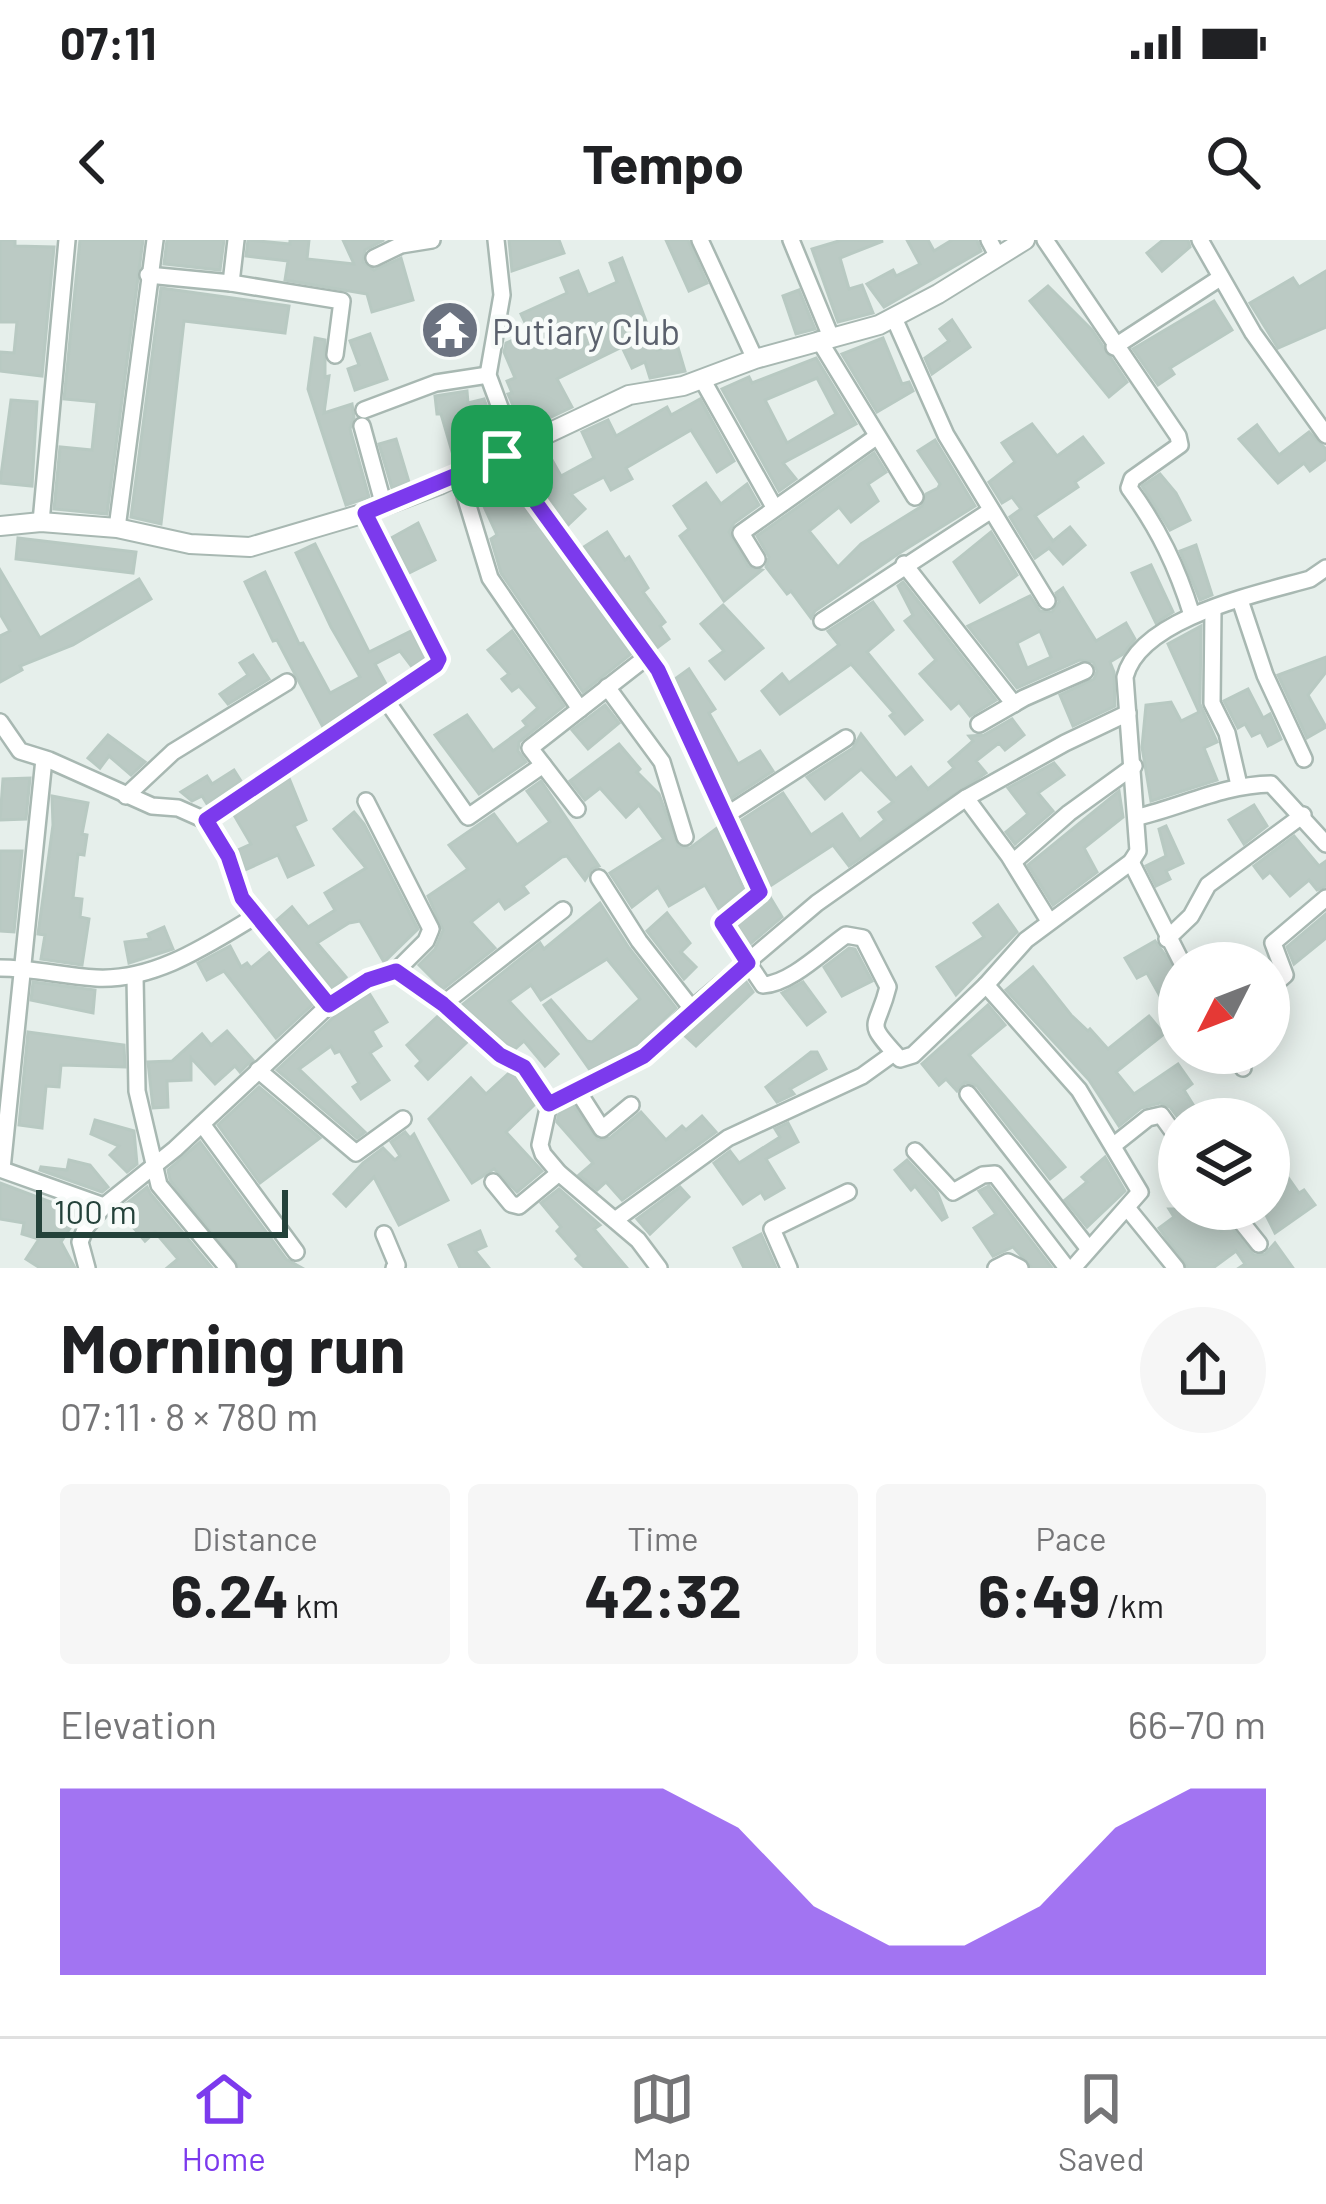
<!DOCTYPE html>
<meta charset="utf-8">
<style>
body{margin:0;font-family:Barlow,sans-serif;background:#f6f6f6;color:#202124;height:100vh;display:flex;flex-direction:column;font-size:45px;white-space:nowrap}
*{box-sizing:border-box;margin:0}
p{font-size:39px;color:#757577}
.icon{flex:none;width:66px;height:66px;fill:none;stroke:currentColor;stroke-width:2;stroke-linecap:round;stroke-linejoin:round}
.map{position:relative;height:1028px;overflow:hidden}
.panel{display:flex;flex-direction:column;background:#fff;flex:1}
.panel>*{flex:none}
.needle{width:78px;rotate:228deg}
.tools{position:absolute;left:1158px;top:702px;display:grid;gap:24px}
.tools a{display:grid;place-items:center;width:132px;height:132px;border-radius:50%;background:#fff;box-shadow:0 6px 30px #0003;font-size:60px}
.scale{position:absolute;left:36px;bottom:30px;width:252px;box-sizing:border-box;padding-left:12px;border:6px solid #24423a;border-top:0;font-size:33px;line-height:42px;white-space:nowrap;color:#24423a;-webkit-text-stroke:9px #f7fbf9;paint-order:stroke}
.pin{position:absolute;display:grid;place-items:center;width:102px;height:102px;color:#fff;margin:-51px;border-radius:24px;box-shadow:0 6px 18px #0006}
.round{display:grid;place-items:center;flex:none;width:126px;height:126px;border-radius:63px;background:#f6f6f6}
.overview{display:flex;align-items:center;justify-content:space-between;height:204px;padding:0 60px}
h1{font-size:66px;font-weight:700;line-height:90px}
.stats{display:grid;grid-template-columns:repeat(3,1fr);gap:18px;height:204px;padding:12px 60px}
.stats div{display:grid;align-content:center;border-radius:12px;background:#f6f6f6;text-align:center}
.stats b{font-size:60px;font-weight:700}
.stats small{font-size:33px;font-weight:400}
.stats p{font-size:33px}
.chart{height:336px;padding:24px 60px}
.chart p{display:flex;justify-content:space-between}
.chart svg{width:100%;height:216px;margin-top:12px;fill:#7c3aed;opacity:.7}
.status{display:flex;justify-content:space-between;align-items:center;height:84px;padding:0 60px;background:#fff;direction:ltr}
.status svg{height:33px;fill:currentColor}
header{display:flex;justify-content:space-between;align-items:center;height:156px;padding:0 60px;background:#fff;font-size:54px;font-weight:700}
.menu{display:flex;justify-content:space-around;align-items:center;height:168px;border-top:3px solid #e0e0e0;background:#fff;font-size:33px;color:#757577}
.menu a{display:grid;justify-items:center;gap:6px}
.menu .active{color:#7c3aed}
.map>svg:first-child{display:block}
.building{fill:#bbcac4;stroke:#b8c9c2;stroke-width:3;fill-rule:evenodd}
.lines{fill:none;stroke-linecap:round;stroke-linejoin:round}
.minor-casing{stroke:#a8b8b2;stroke-width:20}
.tertiary-casing{stroke:#a8b8b2;stroke-width:22}
.minor{stroke:#fff;stroke-width:15}
.tertiary{stroke:#fff;stroke-width:18}
.route-casing{stroke:#fff;stroke-width:24}
.route{stroke:#7c3aed;stroke-width:15}
.labels{text-anchor:middle;dominant-baseline:central;stroke-width:9;stroke-linejoin:round;paint-order:stroke}
.worship-label{font-size:36px;fill:#5b616d;stroke:#f7fbf9;text-anchor:start}
</style>
<div class="status"><b>07:11</b><svg viewBox="0 0 49 12"><path d="M0 12V9h3v3zM5 12V6h3v6zM10 12V3h3v9zM15 12V0h3v12zM26 1h20v11H26zM47 4h2v5h-2z"/></svg></div>
<header><svg class="icon" aria-label="back" viewBox="0 0 24 24"><path d="M15 5l-7 7 7 7"/></svg>Tempo<svg class="icon" aria-label="search" viewBox="0 0 24 24"><circle cx="10" cy="10" r="6"/><path d="M15 15l6 6"/></svg></header>
<div class="map">
<svg width="1326" height="1028" viewBox="0 0 1326 1028">
<rect width="100%" height="100%" fill="#e6efeb"/>
<g class="building">
<path d="M0 0H15V6L54 7 42 136 0 131V112L14 113 17 82H0Z"/>
<path d="M80 0H143L107 274 54 269 60 207 92 210 97 162 64 159Z"/>
<path d="M167 0H224L220 30 164 24Z"/>
<path d="M248 0 290 4V0H309L307 19 354 24 343 0H384L365 10 363 22 374 30 401 18 413 60 372 72 367 54 285 40 288 21 246 16Z"/>
<path d="M509 0H559L564 13 512 31Z"/>
<path d="M666 0H688L707 43 689 51Z"/>
<path d="M842 0 883 1 840 18 849 49 862 45 873 73 838 82 812 9Z"/>
<path d="M907 0H928L934 11 952 0H977L981 11 884 67 867 44 893 30 896 36 920 24Z"/>
<path d="M1163 0H1188L1190 7 1162 31 1147 13Z"/>
<path d="M622 18 657 110 677 104 685 131 650 138 645 122 632 128 622 107 557 139 572 167 524 190 508 154 512 153 507 141 515 138 504 112 506 103 530 93 521 74 567 53 561 38 578 31 588 55 617 42 610 23Z"/>
<path d="M1326 31V87L1278 108 1250 63 1293 38 1299 47Z"/>
<path d="M1048 46 1092 90 1127 142 1109 157 1030 61Z"/>
<path d="M161 48 289 66 285 93 184 81 161 284 131 277Z"/>
<path d="M799 50 815 89 796 94 783 56Z"/>
<path d="M1214 61 1232 90 1170 128 1174 134 1158 145 1133 109Z"/>
<path d="M952 80 970 107 932 134 925 118 949 101 940 89Z"/>
<path d="M370 94 387 139 355 150 348 129 359 125 350 101Z"/>
<path d="M315 98 325 100V137L329 136 324 173 352 164 354 177 350 189 369 257 346 265 308 149Z"/>
<path d="M883 98 902 144 909 142 913 151 877 172 842 114Z"/>
<path d="M816 118 856 184 783 223 796 239 779 251 722 149 749 137 752 143ZM817 138 836 174 787 203 765 160Z"/>
<path d="M467 151 468 163 484 159 500 201 455 222 441 174H437L435 156Z"/>
<path d="M700 159 734 221 717 232 691 190 626 228 632 239 611 250 604 237 571 254 585 269 568 285 523 224 547 211 561 236 594 218 582 192 608 180 616 196 667 167 671 175Z"/>
<path d="M11 160 37 162 32 246 0 243Z"/>
<path d="M1032 184 1057 216 1083 197 1103 223 1075 242 1078 247 1035 276 1053 301 1070 287 1085 305 1063 324 1049 308 1035 318 1010 277 1021 269 1012 257 1002 263 989 242 1015 222 1002 203Z"/>
<path d="M1257 185 1279 215 1309 192 1326 209V219L1310 231 1304 223 1278 243 1239 199Z"/>
<path d="M396 199 409 242 392 248 379 204Z"/>
<path d="M935 200 975 266 898 314 815 371 811 378 791 351 787 354 766 327 769 317 757 296 874 213 886 232 868 244 878 261 851 282 839 267 809 291 838 327 861 304 922 266 926 254 938 248 940 244 918 211Z"/>
<path d="M1160 234 1176 253 1190 280 1170 290 1142 246Z"/>
<path d="M502 235 631 414 583 452 501 333 491 299 497 295 476 249Z"/>
<path d="M706 243 721 264 747 244 759 265 734 283 729 292 748 326 762 330 724 361 680 296 689 289 674 266Z"/>
<path d="M418 283 435 320 409 333 391 298Z"/>
<path d="M607 292 625 320 629 317 648 348 643 352 665 382 660 386 669 399 657 408 584 307Z"/>
<path d="M991 292 1017 335 980 362 954 322Z"/>
<path d="M18 298 136 312 133 333 16 319Z"/>
<path d="M315 304 369 412 411 391 425 418 412 427 400 411 375 424 386 444 323 487 277 400 273 401 245 342 265 332 299 404 303 403 330 453 360 437 331 387 296 313Z"/>
<path d="M1196 305 1212 355 1200 360 1180 311Z"/>
<path d="M1151 325 1173 372 1156 383 1132 333Z"/>
<path d="M0 330 40 398 139 339 151 359 73 405 20 426 22 430 0 442V396L10 391 0 374Z"/>
<path d="M903 342 996 460 970 476 959 462 951 469 920 434 936 420 905 381 913 375 898 346Z"/>
<path d="M1063 348 1096 401 1126 383 1135 399 1123 414 1110 422 1114 432 1115 466 1073 486 1060 455 1094 439 1097 431 1093 422 1080 420 1017 448 968 386 1030 356 1040 371 1052 372 1059 362 1056 353ZM1040 391 1051 417 1027 428 1017 403Z"/>
<path d="M873 362 893 390 867 412 922 480 905 494 890 476 894 473 851 424 780 474 762 451 782 434 789 443 839 405 828 391Z"/>
<path d="M723 365 763 408 725 439 710 421 724 411 701 384Z"/>
<path d="M1201 386 1200 464 1217 502 1204 508 1217 540 1151 561 1142 507 1146 465 1171 462 1181 481 1199 472 1168 404Z"/>
<path d="M512 391 564 466 519 502 518 511 526 522 479 554 435 495 467 475 493 511 527 486 523 481 538 468 519 446 512 451 502 439 509 434 488 410Z"/>
<path d="M253 415 269 439 228 464 220 454 248 435 240 423Z"/>
<path d="M1326 417V432L1308 455 1326 487 1307 498 1278 435Z"/>
<path d="M689 429 715 469 709 473 738 524 760 511 773 531 730 559 675 439Z"/>
<path d="M1248 449 1263 478 1270 474 1281 499 1268 506 1261 492 1252 496 1245 484 1238 488 1224 461Z"/>
<path d="M605 465 619 483 588 509 572 490Z"/>
<path d="M1012 479 1024 495 1005 510 999 503 976 521 986 533 849 626 833 605 770 646 740 581 783 553 811 595 842 574 860 600 885 580 879 572 893 562 861 529 825 559 807 537 853 508 861 494 896 539 911 527 928 549 954 528 949 522 973 501 969 496 984 495Z"/>
<path d="M108 495 145 522 131 535 109 516 100 528 88 518Z"/>
<path d="M619 504 640 529 637 532 659 554 678 606 690 608 717 588 744 649 719 669 705 645 669 666 658 647 632 667 610 633 664 599 639 565 626 577 600 548 585 560 570 541Z"/>
<path d="M1054 523 1064 535 1038 553 1053 571 1015 604 1006 592 1028 574 1008 548Z"/>
<path d="M234 530 241 541 207 564 202 556 192 561 181 552 207 536 212 544Z"/>
<path d="M30 538 26 579 0 580 3 539Z"/>
<path d="M289 538 306 580 294 586 313 625 288 637 278 615 245 630 238 610 251 604 234 575Z"/>
<path d="M541 541 599 626 592 629 585 640 567 616 562 617 523 646 528 653 505 669 499 660 471 682 495 708 443 749 419 725 435 709 443 690 428 656 468 629 449 605 494 574 517 605 550 582 527 551Z"/>
<path d="M1119 551 1123 577 1084 608 1097 632 1053 665 1028 625Z"/>
<path d="M52 556 88 563 82 594 87 595 84 615 78 614 73 658 82 659 80 677 89 679 82 725 41 719 45 695 38 694 53 585Z"/>
<path d="M1254 565 1267 586 1244 604 1229 580Z"/>
<path d="M354 572 364 584 418 689 384 722 360 681 349 683 317 703 346 737 332 749 276 681 292 667 308 687 335 670 325 653 366 628 334 589Z"/>
<path d="M1166 586 1183 623 1166 631 1170 639 1156 646 1146 626 1166 616 1159 589Z"/>
<path d="M1294 596 1319 626 1326 621V646L1317 650 1309 640 1290 656 1270 632 1263 638 1254 626Z"/>
<path d="M0 611H22L14 692 0 691Z"/>
<path d="M770 657 782 677 750 704 737 685Z"/>
<path d="M600 663 629 708 676 768 637 805 590 830 544 765 551 760 587 801 592 802 640 759 607 719 541 760 531 745 509 761 558 814 545 826 524 801 515 809 507 805 462 765 540 703 544 709Z"/>
<path d="M998 665 1017 692 956 755 937 727 984 697 974 683Z"/>
<path d="M667 673 690 703 681 712 696 727 684 739 647 691Z"/>
<path d="M1326 674V698L1294 724 1287 707Z"/>
<path d="M164 687 173 709 129 723 125 702 150 699 148 694Z"/>
<path d="M1155 701 1179 734V767L1169 772 1147 733 1137 738 1125 718Z"/>
<path d="M230 706 241 727 247 723 251 728 270 712 313 764 276 798 224 731 207 740 198 723Z"/>
<path d="M849 708 855 709 872 741 842 756 824 727Z"/>
<path d="M1033 727 1071 775 1088 791 1090 789 1108 809 1149 776 1164 794 1116 832 1134 854 1178 824 1192 844 1184 850 1202 879H1179L1170 867 1160 863 1141 868 1119 886 1089 840 1006 750Z"/>
<path d="M745 740 753 752 696 806 683 794Z"/>
<path d="M33 742 95 750 93 773 31 760Z"/>
<path d="M803 742 825 772 807 785 782 753Z"/>
<path d="M369 753 387 782 372 791 381 806 370 813 389 840 361 859 353 847 359 843 340 811 335 813 331 806 299 829 365 892 357 898 277 830 336 775Z"/>
<path d="M988 765 1005 785 969 815 1065 927 1050 939 977 846 965 842 957 851 946 839 939 845 922 824Z"/>
<path d="M438 776 467 802 428 839 416 826 421 821 407 805Z"/>
<path d="M227 791 253 820 247 825 240 832 235 826 215 844 191 818V840L167 841 168 867 153 868 148 822 172 821 202 794 211 805Z"/>
<path d="M28 792 124 805 125 827 61 825 59 847 46 846 42 888 19 885Z"/>
<path d="M811 812H817L826 829 790 849 794 854 777 862 766 847Z"/>
<path d="M509 833 516 836 535 864 506 892 542 931 517 952 494 929 472 943 429 879 471 838 486 854Z"/>
<path d="M259 847 320 898 260 943 218 885Z"/>
<path d="M573 865 598 900 610 898 641 872 666 900 682 886 686 890 702 876 716 892 622 960 606 942 597 950 579 935 593 923 557 882 559 873Z"/>
<path d="M95 880 134 891 137 924 127 932 110 915 119 906 91 894Z"/>
<path d="M788 883 798 902 766 919 784 948 765 959 761 952 743 964 714 923 730 911 739 923 780 897 775 889Z"/>
<path d="M405 892 410 898 414 894 448 960 399 985 374 937 346 966 334 954 363 923 383 908 395 920 400 916 391 902Z"/>
<path d="M200 902 286 1019 302 1028H240L170 940 168 930Z"/>
<path d="M1105 917 1125 951 1087 987 1065 960 1087 942 1082 937Z"/>
<path d="M69 920 90 925 108 947 102 952 40 930 41 927 67 930Z"/>
<path d="M907 920 937 952 947 977 942 980 915 946 911 950 895 930Z"/>
<path d="M1285 933 1299 953 1304 950 1315 965 1275 993 1263 969H1269V945Z"/>
<path d="M0 943 80 973 61 1002 75 1028H40L26 1019 39 999 22 994 24 983 0 979Z"/>
<path d="M989 946 1052 1028H1032L1013 1007 993 1016 974 988 996 974 979 951Z"/>
<path d="M147 947 150 953 212 1028H167L178 1019 155 992 145 1001 133 987 136 985 121 968Z"/>
<path d="M680 947 689 957 650 994 637 979Z"/>
<path d="M559 949 600 985 594 989 627 1028H585L576 1019 579 1016 557 991 561 987 541 963Z"/>
<path d="M1169 969H1209L1221 991 1229 985 1254 1015 1265 1014 1275 1003 1293 1028H1239L1245 1024 1236 1011 1213 1028H1188L1159 988 1174 977Z"/>
<path d="M480 991 486 1006 475 1011 489 1028H460L449 1005Z"/>
<path d="M761 994 776 1028H744L734 1008Z"/>
</g>
<g class="lines">
<g class="minor-casing">
<g id="minor">
<path d="M496 0 502 55 488 135 515 208"/>
<path d="M700 0 755 119"/>
<path d="M791 0 831 97"/>
<path d="M989 0 998 17"/>
<path d="M1045 0 1178 196 1180 205 1132 239 1129 248C1159 289 1177 327 1192 375"/>
<path d="M1200 0 1253 93 1326 195"/>
<path d="M374 18 401 5 432 0"/>
<path d="M148 35 231 43 342 61 335 115"/>
<path d="M231 43 236 0"/>
<path d="M894 78 946 195 1047 361"/>
<path d="M819 100 915 257"/>
<path d="M1114 107 1220 38"/>
<path d="M702 139 774 267"/>
<path d="M364 170 436 143 488 135"/>
<path d="M362 186 384 266"/>
<path d="M503 216 658 430 759 652 721 683 763 745C790 744 823 711 846 695L863 698 888 747C877 792 863 779 900 819L913 815 986 745"/>
<path d="M459 236 490 338 580 469 648 416"/>
<path d="M41 282 67 0"/>
<path d="M117 288 155 0"/>
<path d="M757 319 741 293 876 197"/>
<path d="M904 324 1014 464"/>
<path d="M1240 360 1265 435 1304 519"/>
<path d="M1213 369 1212 463 1227 493 1239 545"/>
<path d="M822 381 990 271"/>
<path d="M607 447 662 522 685 597"/>
<path d="M386 460 468 577 543 525"/>
<path d="M0 482 20 511 49 520 152 566 178 568 205 580 228 616 242 658 329 765"/>
<path d="M979 484 1024 458 1085 431"/>
<path d="M126 556 173 512 287 442"/>
<path d="M366 561 431 689 426 701 396 731"/>
<path d="M577 569 530 508 580 469"/>
<path d="M725 576 846 498"/>
<path d="M1138 577C1184 566 1223 545 1271 544L1326 604"/>
<path d="M205 580 436 425 439 419 365 273"/>
<path d="M1013 622 1069 573 1134 526"/>
<path d="M1131 622 1182 723"/>
<path d="M599 638 639 701 692 769"/>
<path d="M1049 681 1009 616 966 558 1065 503 1128 473"/>
<path d="M1167 699 1191 676 1208 645 1303 575"/>
<path d="M0 728C32 728 63 736 96 738 154 741 206 706 254 677"/>
<path d="M135 736 137 851 159 945 228 1028"/>
<path d="M1269 749 1285 735 1273 703 1326 658"/>
<path d="M443 764 563 670"/>
<path d="M1235 813 1243 828"/>
<path d="M258 830 356 913 403 879"/>
<path d="M577 850 602 889 631 865"/>
<path d="M968 854 1088 1008"/>
<path d="M549 864 540 905 543 914 559 933 638 1000 659 1028"/>
<path d="M202 884 296 1012"/>
<path d="M1114 905 1148 878 1161 875 1179 900"/>
<path d="M915 911 953 952 983 935 995 934 1067 1028"/>
<path d="M0 929 104 966"/>
<path d="M2 929 44 519"/>
<path d="M493 942 511 964 519 966 559 933"/>
<path d="M1128 969 1176 1028"/>
<path d="M1231 969 1259 1004"/>
<path d="M615 980 728 898 862 836 894 813"/>
<path d="M384 994 397 1025 394 1028"/>
<path d="M87 1028 80 1002 86 987 104 966 175 909 329 765 368 740 396 731 443 764 500 815 524 827 549 864 643 816 692 769 817 663 966 558"/>
<path d="M789 1028 772 989 848 952"/>
<path d="M996 1028 1008 1022 1020 1028"/>
<path d="M1073 1028 1140 952 1079 850 986 745 1026 700 1131 622 1138 611 1125 437C1140 378 1257 354 1310 339L1326 328"/>
</g>
</g>
<g class="tertiary-casing">
<path id="tertiary" d="M0 286 41 282 117 288 190 304 250 307 365 273 439 245 629 155 683 146 755 119 879 85 938 54 1025 0"/>
</g>
<use href="#minor" class="minor"/>
<use href="#tertiary" class="tertiary"/>
</g>
<g class="lines">
<g class="route-casing">
<path id="route" d="M502 216 658 430 760 652 722 683 748 723 644 816 549 864 524 827 500 815 443 764 396 731 368 740 329 765 242 658 228 616 206 580 436 425 439 419 365 273Z"/>
</g>
<use href="#route" class="route"/>
</g>
<defs>
<g id="temple-disc" transform="scale(3)"><circle r="9.5" fill="#6b7280" stroke="#f7fbf9"/><path d="M0-6L5-2H3V0L6.5 2.5H4V6H1.5V3h-3V6H-4V2.5H-6.5L-3 0V-2H-5Z" fill="#fff"/></g>
</defs>
<g fill-rule="evenodd">
<use href="#temple-disc" x="450" y="90"/>
</g>
<g class="labels">
<g class="worship-label">
<text x="492" y="90">Putiary Club</text>
</g>
</g>
</svg>
<div class="tools">
<a><svg class="needle" viewBox="-14 -14 28 28"><path d="M0-13l5 13h-10z" fill="#e53935"/><path d="M0 13l5-13h-10z" fill="#757577"/></svg></a>
<a><svg class="icon" aria-label="layers" viewBox="0 0 24 24"><path d="M12 4l9 5-9 5-9-5zM3 14l9 5 9-5"/></svg></a>
</div>
<div class="scale">100 m</div>
<div class="pin" style="left:502px;top:216px;background:#1e9e55"><svg class="icon" aria-label="arrive" viewBox="0 0 24 24"><path d="M6 21V4h12l-3 4 3 4H6"/></svg></div>
</div>
<section class="panel">
<div class="overview"><div><h1>Morning run</h1><p>07:11 · 8 × 780 m</p></div><a class="round"><svg class="icon" aria-label="share" viewBox="0 0 24 24"><path d="M12 15V3M7 8l5-5 5 5M5 13v7h14v-7"/></svg></a></div>
<div class="stats">
<div><p>Distance</p><b>6.24<small> km</small></b></div>
<div><p>Time</p><b>42:32</b></div>
<div><p>Pace</p><b>6:49<small> /km</small></b></div>
</div>
<div class="chart"><p><span>Elevation</span>66–70 m</p>
<svg viewBox="0 0 160 44" preserveAspectRatio="none"><path d="M0 44V6L10 6L20 6L30 6L40 6L50 6L60 6L70 6L80 6L90 14L100 30L110 38L120 38L130 30L140 14L150 6L160 6V44z"/></svg>
</div>
</section>
<nav class="menu">
<a class="active"><svg class="icon" aria-label="home" viewBox="0 0 24 24"><path d="M3 11l9-7 9 7M6 9v11h12V9"/></svg>Home</a>
<a><svg class="icon" aria-label="map" viewBox="0 0 24 24"><path d="M3 6l6-2 6 2 6-2v14l-6 2-6-2-6 2zM9 4v14M15 6v14"/></svg>Map</a>
<a><svg class="icon" aria-label="saved" viewBox="0 0 24 24"><path d="M7 4h10v16l-5-4-5 4z"/></svg>Saved</a>
</nav>
